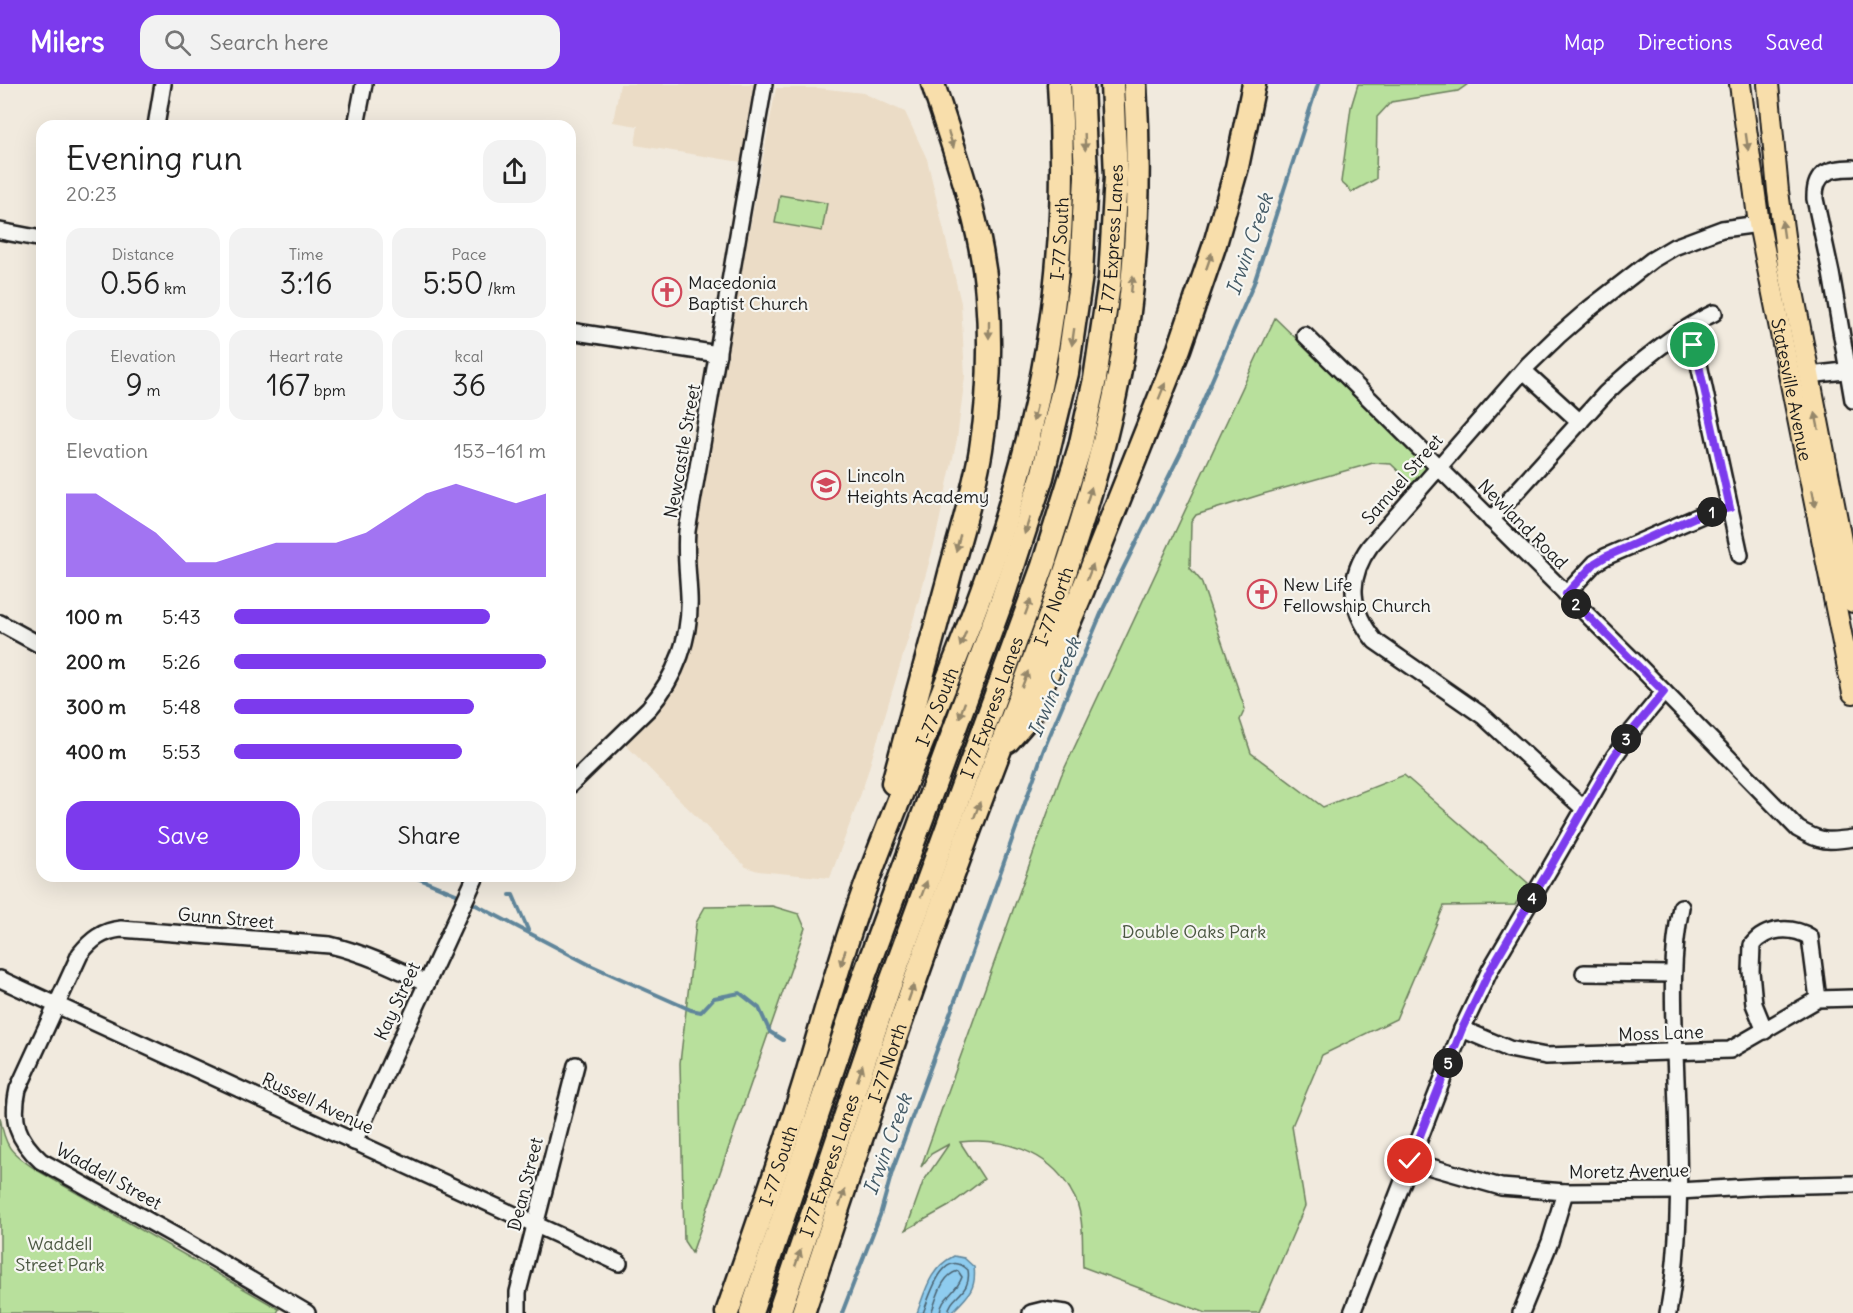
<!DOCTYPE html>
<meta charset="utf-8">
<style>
body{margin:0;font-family:Delius,sans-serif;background:#f2f2f2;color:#222;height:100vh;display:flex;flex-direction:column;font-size:22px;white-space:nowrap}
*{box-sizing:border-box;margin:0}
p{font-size:20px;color:#767676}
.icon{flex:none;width:33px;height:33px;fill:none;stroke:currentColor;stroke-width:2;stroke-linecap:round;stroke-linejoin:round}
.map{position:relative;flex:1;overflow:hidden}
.sheet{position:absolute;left:36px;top:36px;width:540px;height:762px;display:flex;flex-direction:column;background:#fff;border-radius:18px;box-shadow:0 6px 24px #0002}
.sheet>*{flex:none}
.pin{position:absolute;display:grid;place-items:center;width:51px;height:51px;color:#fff;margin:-26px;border:3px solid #fff;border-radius:50%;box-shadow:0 2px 6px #0007}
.km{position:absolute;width:30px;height:30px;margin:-15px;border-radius:50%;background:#222;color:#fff;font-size:16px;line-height:30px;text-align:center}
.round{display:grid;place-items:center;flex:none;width:63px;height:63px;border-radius:18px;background:#f2f2f2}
.head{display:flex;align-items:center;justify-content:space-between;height:102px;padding:0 30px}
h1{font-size:33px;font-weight:600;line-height:45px}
.metrics{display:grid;grid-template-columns:repeat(3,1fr);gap:9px;height:102px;padding:6px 30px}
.metrics div{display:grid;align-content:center;border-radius:15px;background:#f2f2f2;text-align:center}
.metrics b{font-size:30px;font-weight:600}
.metrics small{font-size:16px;font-weight:400}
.metrics p{font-size:16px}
.chart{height:168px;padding:12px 30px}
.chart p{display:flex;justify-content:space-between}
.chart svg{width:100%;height:108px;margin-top:6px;fill:#7c3aed;opacity:.7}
.cta{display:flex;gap:12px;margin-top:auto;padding:12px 30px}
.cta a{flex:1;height:69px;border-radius:18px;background:#7c3aed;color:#fff;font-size:24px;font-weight:600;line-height:69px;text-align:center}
.cta a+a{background:#f2f2f2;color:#222}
ul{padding:0 30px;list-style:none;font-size:20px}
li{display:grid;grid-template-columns:96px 72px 1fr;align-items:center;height:45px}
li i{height:15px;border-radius:8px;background:#7c3aed}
header{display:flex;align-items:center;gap:36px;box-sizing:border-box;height:84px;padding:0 30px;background:#7c3aed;color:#fff}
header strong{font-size:28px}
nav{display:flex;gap:33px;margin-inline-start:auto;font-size:21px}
.search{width:420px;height:54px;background:#f2f2f2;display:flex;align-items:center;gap:15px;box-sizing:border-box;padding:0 21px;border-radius:18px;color:#767676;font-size:22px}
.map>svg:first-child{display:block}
.built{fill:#ebdcc6}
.green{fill:#b8e09c;stroke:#6a7e5c;stroke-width:1.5}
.water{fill:#8eccef;stroke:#60869b;stroke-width:1.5}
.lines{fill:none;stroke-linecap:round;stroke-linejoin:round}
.shore{stroke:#4a6270;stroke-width:1.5}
.stream{stroke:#60869b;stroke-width:4}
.minor-casing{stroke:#1c1c1c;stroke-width:20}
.major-casing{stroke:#1c1c1c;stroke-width:24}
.highway-casing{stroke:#1c1c1c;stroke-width:27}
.minor{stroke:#f6f6f2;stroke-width:15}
.major{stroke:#f8deab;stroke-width:20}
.highway{stroke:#f8deab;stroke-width:22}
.oneway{fill:#95876b}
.route-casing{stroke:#fff;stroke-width:12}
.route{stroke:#7c3aed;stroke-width:8}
.labels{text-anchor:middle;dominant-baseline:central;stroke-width:4.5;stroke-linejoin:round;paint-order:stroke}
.street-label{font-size:18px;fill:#1c1c1c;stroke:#f6f6f2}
.poi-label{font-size:18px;fill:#1c1c1c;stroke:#f6f6f2;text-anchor:start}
.park-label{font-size:18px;fill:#4b5742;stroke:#f6f6f2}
.water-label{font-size:20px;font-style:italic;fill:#445a66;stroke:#f6f6f2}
</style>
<header>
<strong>Milers</strong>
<div class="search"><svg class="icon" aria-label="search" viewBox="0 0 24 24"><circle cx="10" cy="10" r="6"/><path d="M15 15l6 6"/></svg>Search here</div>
<nav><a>Map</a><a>Directions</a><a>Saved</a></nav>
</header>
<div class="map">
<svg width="1853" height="1229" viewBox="0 0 1853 1229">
<rect width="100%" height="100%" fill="#f1eade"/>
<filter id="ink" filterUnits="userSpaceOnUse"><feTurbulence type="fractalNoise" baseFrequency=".0167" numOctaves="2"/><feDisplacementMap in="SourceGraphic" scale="12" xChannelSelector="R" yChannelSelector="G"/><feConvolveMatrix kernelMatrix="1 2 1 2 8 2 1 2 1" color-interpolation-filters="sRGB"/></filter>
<g filter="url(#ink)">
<g class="built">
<path d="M620 0H754L741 78 635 61 638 42 613 38Z"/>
<path d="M776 4H818L863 9 905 28 927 75 961 219 965 292 957 355 935 457 908 555 863 704 830 794 758 787 746 783 624 659 663 620 676 601 690 572 696 549 697 520 695 464 696 446 717 319Z"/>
</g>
<g class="green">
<path d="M1358 0H1468L1458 7 1391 18 1377 33 1376 95 1352 108 1341 98 1351 23Z"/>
<path d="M780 111 827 119 822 147 775 139Z"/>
<path d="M1275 234 1429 384 1413 401 1391 380 1373 379 1263 410 1196 431 1191 438 1190 484 1201 497 1245 625 1240 636 1251 669 1323 723 1404 691 1528 799 1515 821 1444 822 1396 935 1322 971 1292 1042 1305 1122 1259 1229H1206L1083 1183C1082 1163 1084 1141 1078 1122 1077 1116 1073 1111 1070 1105 1048 1067 1002 1053 960 1058L984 1095 949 1122 906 1146 923 1098 949 1060 931 1070 921 1083 1061 692Z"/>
<path d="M772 822 799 830 805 844 692 1169 684 1157 680 979 696 839 705 823Z"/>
<path d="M0 1033C5 1063 10 1068 35 1085L279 1225 277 1229H0Z"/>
</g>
<path class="water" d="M954 1172 964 1174 974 1183C977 1206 967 1213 951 1229H917C926 1205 930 1184 954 1172Z"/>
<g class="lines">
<g class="shore">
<path d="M923 1229C930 1212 943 1162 968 1186 972 1210 950 1211 948 1229"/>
<path d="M931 1229C937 1215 941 1191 958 1187L962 1193C956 1210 941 1213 940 1229"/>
</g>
<g class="stream">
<path d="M412 792 456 810"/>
<path d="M510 811H513L528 846"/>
<path d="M474 820 590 881 691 926 701 928 714 914 740 909 759 924 770 948 783 956"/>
<path d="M885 1080 892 1088"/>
<path d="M842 1229 880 1131 892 1088 960 903 1044 665 1103 525 1181 368 1254 199 1318 0"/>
</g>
<g class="minor-casing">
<g id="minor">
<path d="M156 42 163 0"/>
<path d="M356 42 364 0"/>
<path d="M1853 84C1830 84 1814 88 1815 115L1831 189 1853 316"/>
<path d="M0 147 42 155"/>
<path d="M570 247 718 270"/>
<path d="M1682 247 1689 255 1697 271 1740 471"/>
<path d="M1305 251 1630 573 1798 745C1820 758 1828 758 1853 754"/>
<path d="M1524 287 1580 338"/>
<path d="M1809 291 1853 286"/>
<path d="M1491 436 1605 310C1634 282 1678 246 1714 229"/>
<path d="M1566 510 1595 479 1605 473 1702 431 1730 424"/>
<path d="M0 539 42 562"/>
<path d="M570 701 649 624C676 593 691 553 689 512 688 490 685 469 687 447L764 0"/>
<path d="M1584 725 1483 632 1375 557C1350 526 1346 495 1370 462L1528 281 1558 252 1589 225 1652 176 1674 163 1722 145 1759 140"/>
<path d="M1584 889 1673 890"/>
<path d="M0 895 619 1179"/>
<path d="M1462 945 1509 965 1546 972 1730 966 1818 915 1853 914"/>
<path d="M1765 947 1754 920 1751 887 1752 861C1766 843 1792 842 1810 853L1818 915"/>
<path d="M354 1058 476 792"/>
<path d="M1410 1077 1501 1103 1565 1108 1679 1107 1765 1102 1853 1100"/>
<path d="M307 1229 181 1155 41 1077C17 1055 11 1037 18 1005L80 870C91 856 102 847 121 845L330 861C364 869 395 884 427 899"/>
<path d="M518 1229V1208L576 981"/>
<path d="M1031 1229 1043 1226 1066 1229"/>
<path d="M1352 1229 1462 945 1490 886 1550 784 1614 673 1632 647 1664 608"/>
<path d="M1521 1229 1550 1158 1565 1108"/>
<path d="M1668 1229C1684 1144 1678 1055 1675 969 1673 919 1671 872 1681 823"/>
</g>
</g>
<g class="major-casing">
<g id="major">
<path id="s1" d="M1740 0 1759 140 1853 609"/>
<path d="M1768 0 1778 107 1788 182 1853 518"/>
</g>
</g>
<g class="highway-casing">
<g id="highway">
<path d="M1008 657 1029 633 1082 508 1179 265 1215 160 1237 83 1254 0"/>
<path d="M893 699C911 632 930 565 948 497 959 453 974 410 981 365 989 315 991 261 987 211 981 136 955 70 933 0"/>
<path id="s2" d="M727 1229C754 1152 781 1075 805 997 823 937 839 877 860 818 897 713 944 611 982 506 1043 336 1072 180 1059 0"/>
<path d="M751 1229 862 898 1002 516 1042 393 1067 289 1081 191 1086 92 1082 0"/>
<path id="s3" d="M779 1229 888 906 1043 482 1080 363 1095 295 1110 194 1116 92 1112 0"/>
<path id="s4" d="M803 1229C854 1076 904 923 960 772 1012 628 1076 482 1110 333 1136 224 1142 112 1135 0"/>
</g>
</g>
<use href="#minor" class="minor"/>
<use href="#major" class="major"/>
<use href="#highway" class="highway"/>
</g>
<defs><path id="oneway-solid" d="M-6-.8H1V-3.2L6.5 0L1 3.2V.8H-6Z" transform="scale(1.5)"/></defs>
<g class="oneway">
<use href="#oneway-solid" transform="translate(951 56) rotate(72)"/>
<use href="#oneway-solid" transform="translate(1085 58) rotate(88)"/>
<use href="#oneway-solid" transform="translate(1747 58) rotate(82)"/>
<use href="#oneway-solid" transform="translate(1783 145) rotate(-98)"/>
<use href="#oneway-solid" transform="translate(1209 177) rotate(-71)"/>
<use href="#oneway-solid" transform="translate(1132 200) rotate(-84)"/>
<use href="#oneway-solid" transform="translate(989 246) rotate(90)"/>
<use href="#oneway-solid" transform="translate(1073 253) rotate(98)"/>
<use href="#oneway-solid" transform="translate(1162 307) rotate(-68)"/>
<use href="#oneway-solid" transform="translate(1035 329) rotate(104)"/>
<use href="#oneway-solid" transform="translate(1817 337) rotate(-101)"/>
<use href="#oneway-solid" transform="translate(1089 411) rotate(-73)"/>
<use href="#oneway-solid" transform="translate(1814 415) rotate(79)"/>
<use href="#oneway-solid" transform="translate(1027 442) rotate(108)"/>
<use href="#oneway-solid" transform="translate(958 459) rotate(105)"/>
<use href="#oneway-solid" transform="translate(1090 488) rotate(-69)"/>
<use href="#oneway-solid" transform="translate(1028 523) rotate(-70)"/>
<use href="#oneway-solid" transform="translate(963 555) rotate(111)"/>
<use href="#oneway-solid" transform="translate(1025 595) rotate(-69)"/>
<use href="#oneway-solid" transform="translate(962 626) rotate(110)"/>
<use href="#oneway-solid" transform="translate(977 726) rotate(-70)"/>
<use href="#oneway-solid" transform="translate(924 805) rotate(-70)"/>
<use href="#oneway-solid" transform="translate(843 874) rotate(107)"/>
<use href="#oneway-solid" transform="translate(911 909) rotate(-71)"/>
<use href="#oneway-solid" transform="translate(860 989) rotate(-71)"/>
<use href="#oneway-solid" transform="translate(842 1114) rotate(-71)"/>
<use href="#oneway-solid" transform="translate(798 1174) rotate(-71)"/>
</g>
</g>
<g class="lines" filter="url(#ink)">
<g class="route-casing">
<path id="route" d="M1410 1077 1462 945 1490 886 1550 784 1614 672 1632 647 1664 608 1566 510 1595 479 1605 473 1702 430 1730 424 1697 272 1693 261"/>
</g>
<use href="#route" class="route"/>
</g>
<defs>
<g id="church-ring" transform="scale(1.5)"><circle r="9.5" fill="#f6f6f2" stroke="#d1495b" stroke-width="1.5"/><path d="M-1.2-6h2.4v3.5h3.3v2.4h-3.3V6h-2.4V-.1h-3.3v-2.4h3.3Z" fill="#d1495b"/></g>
<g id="school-ring" transform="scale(1.5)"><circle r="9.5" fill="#f6f6f2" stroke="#d1495b" stroke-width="1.5"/><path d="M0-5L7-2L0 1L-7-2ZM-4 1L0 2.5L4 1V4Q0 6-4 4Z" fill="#d1495b"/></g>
</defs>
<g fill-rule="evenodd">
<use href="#church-ring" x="667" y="208"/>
<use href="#school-ring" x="826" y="401"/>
<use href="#church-ring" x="1262" y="510"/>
</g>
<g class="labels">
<g class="street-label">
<text stroke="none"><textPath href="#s2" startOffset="1128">I-77 South</textPath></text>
<text stroke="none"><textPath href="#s3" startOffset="1128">I 77 Express Lanes</textPath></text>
<text stroke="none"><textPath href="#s1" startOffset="310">Statesville Avenue</textPath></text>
<text transform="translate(682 367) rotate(-80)">Newcastle Street</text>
<text transform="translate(1402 395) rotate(-49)">Samuel Street</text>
<text transform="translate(1523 440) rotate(45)">Newland Road</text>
<text stroke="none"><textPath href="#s4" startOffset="750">I-77 North</textPath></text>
<text stroke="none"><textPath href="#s2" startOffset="642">I-77 South</textPath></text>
<text stroke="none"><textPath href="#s3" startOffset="642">I 77 Express Lanes</textPath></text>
<text transform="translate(226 834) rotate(5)">Gunn Street</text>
<text transform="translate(397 917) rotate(-65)">Kay Street</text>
<text transform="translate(1661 949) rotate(-2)">Moss Lane</text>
<text stroke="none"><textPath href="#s4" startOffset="264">I-77 North</textPath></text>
<text transform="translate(318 1019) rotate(25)">Russell Avenue</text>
<text stroke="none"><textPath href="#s2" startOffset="156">I-77 South</textPath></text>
<text stroke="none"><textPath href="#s3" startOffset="156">I 77 Express Lanes</textPath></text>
<text transform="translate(1629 1087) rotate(-1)">Moretz Avenue</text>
<text transform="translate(109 1092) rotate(29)">Waddell Street</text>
<text transform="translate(525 1100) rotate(-76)">Dean Street</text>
</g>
<g class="poi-label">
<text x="688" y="198">Macedonia<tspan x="688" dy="21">Baptist Church</tspan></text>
<text x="847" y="391">Lincoln<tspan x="847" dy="21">Heights Academy</tspan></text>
<text x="1283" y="500">New Life<tspan x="1283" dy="21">Fellowship Church</tspan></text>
</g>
<g class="park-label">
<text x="1194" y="847">Double Oaks Park</text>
<text x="60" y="1159">Waddell<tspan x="60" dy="21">Street Park</tspan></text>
</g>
<g class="water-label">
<text transform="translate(1249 160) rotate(-71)">Irwin Creek</text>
<text transform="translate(1054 603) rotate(-67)">Irwin Creek</text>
<text transform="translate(887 1060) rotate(-70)">Irwin Creek</text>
</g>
</g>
</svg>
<div class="pin" style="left:1693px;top:261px;background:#1e9e55"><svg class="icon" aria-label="arrive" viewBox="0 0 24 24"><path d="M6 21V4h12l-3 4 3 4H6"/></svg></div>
<div class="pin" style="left:1410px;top:1077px;background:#d93025"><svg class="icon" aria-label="check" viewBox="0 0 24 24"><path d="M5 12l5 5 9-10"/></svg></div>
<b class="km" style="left:1712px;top:428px">1</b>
<b class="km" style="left:1576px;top:520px">2</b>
<b class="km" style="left:1626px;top:655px">3</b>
<b class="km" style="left:1532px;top:814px">4</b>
<b class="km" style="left:1448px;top:979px">5</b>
<section class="sheet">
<div class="head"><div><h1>Evening run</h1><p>20:23</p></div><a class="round"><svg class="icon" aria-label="share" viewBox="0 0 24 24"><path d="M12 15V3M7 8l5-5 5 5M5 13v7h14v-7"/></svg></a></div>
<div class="metrics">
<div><p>Distance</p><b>0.56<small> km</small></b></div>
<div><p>Time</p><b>3:16</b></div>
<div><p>Pace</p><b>5:50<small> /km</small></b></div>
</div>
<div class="metrics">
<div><p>Elevation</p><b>9<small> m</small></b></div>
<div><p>Heart rate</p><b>167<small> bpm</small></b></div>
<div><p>kcal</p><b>36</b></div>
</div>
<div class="chart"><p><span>Elevation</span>153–161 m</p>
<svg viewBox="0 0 160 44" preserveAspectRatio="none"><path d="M0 44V10L10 10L20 18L30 26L40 38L50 38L60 34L70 30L80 30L90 30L100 26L110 18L120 10L130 6L140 10L150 14L160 10V44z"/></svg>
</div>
<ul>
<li><b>100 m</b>5:43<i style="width:82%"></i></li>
<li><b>200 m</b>5:26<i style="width:100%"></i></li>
<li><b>300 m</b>5:48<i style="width:77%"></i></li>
<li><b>400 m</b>5:53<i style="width:73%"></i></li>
</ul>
<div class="cta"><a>Save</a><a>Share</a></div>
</section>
</div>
